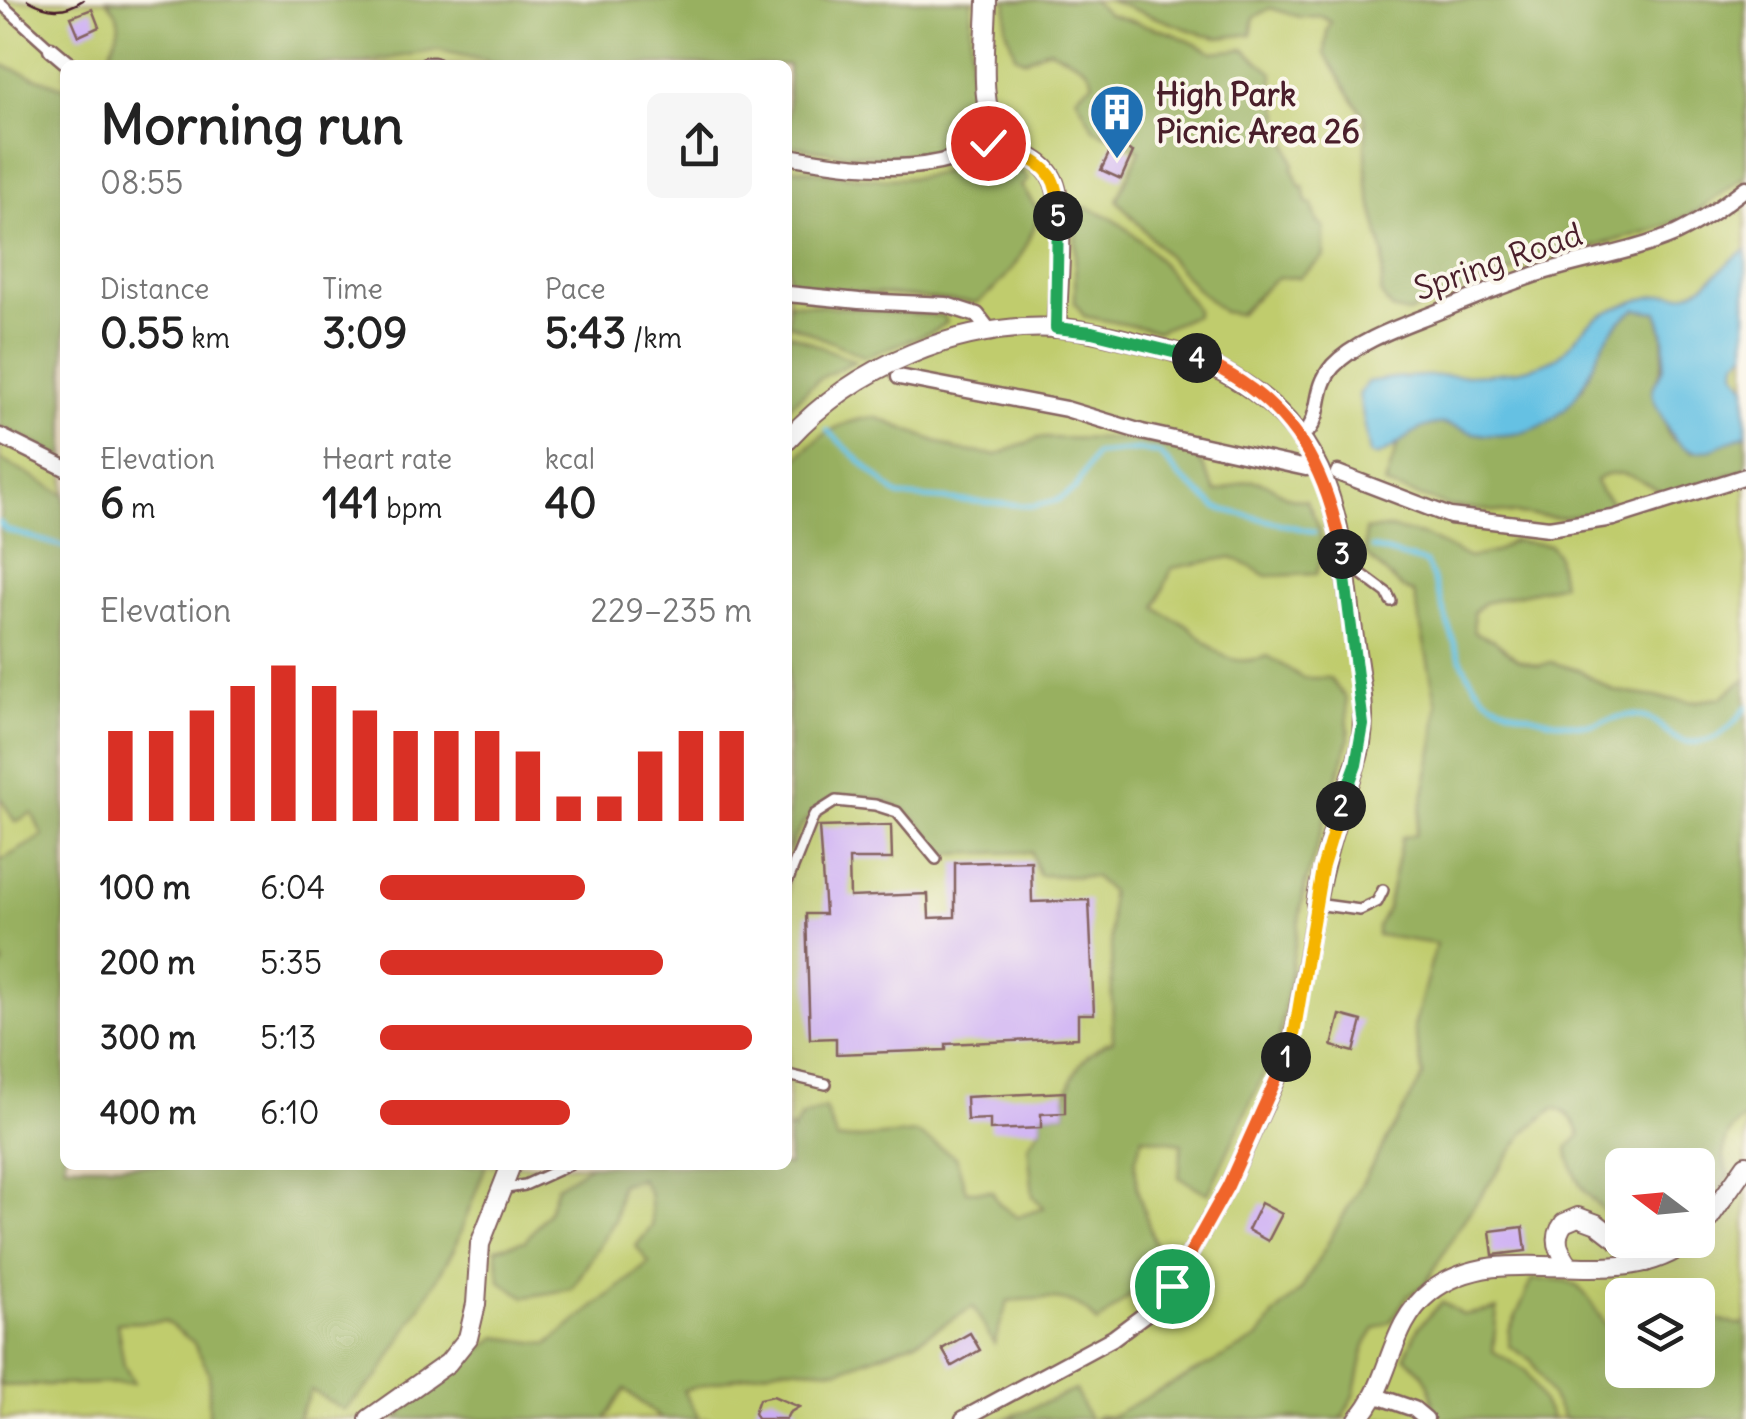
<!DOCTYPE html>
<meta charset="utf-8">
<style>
body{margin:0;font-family:Delius,sans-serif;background:#f6f6f6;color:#222;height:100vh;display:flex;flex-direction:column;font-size:38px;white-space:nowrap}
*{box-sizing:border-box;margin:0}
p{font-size:32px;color:#767676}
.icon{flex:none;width:55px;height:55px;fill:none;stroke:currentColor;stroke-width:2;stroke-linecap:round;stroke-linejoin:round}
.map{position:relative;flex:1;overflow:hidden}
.drawer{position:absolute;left:60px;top:60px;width:732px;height:1110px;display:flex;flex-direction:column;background:#fff;border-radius:15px;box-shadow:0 10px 40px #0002}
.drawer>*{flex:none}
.needle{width:65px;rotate:286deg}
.buttons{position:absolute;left:1605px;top:1148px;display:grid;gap:20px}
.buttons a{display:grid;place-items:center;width:110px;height:110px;border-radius:15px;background:#fff;box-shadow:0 10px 40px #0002;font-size:50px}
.pin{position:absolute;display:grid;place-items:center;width:85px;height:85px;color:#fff;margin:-42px;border:5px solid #fff;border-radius:50%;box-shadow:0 2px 10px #0007}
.km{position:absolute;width:50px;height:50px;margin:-25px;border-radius:50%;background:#222;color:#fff;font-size:28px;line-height:50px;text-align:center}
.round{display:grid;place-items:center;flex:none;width:105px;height:105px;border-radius:15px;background:#f6f6f6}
.head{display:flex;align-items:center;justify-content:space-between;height:170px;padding:0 40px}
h1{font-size:55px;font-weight:800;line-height:75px}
.figures{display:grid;grid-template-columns:repeat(3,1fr);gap:15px;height:170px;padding:10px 40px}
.figures div{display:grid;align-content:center}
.figures b{font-size:42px;font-weight:800}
.figures small{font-size:28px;font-weight:400}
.figures p{font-size:28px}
.chart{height:280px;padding:20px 40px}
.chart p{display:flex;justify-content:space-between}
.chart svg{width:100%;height:180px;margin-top:10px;stroke:#d93025;stroke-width:6}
ul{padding:0 40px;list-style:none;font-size:32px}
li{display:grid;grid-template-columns:160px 120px 1fr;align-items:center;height:75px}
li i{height:25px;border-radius:12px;background:#d93025}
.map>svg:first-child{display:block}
.green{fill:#c0cc6d;stroke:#85764c;stroke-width:2.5;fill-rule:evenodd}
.forest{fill:#98b060;stroke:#716846;stroke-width:2.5}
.water{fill:#65c1e3;stroke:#587087;stroke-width:2.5}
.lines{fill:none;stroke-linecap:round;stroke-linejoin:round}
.stream{stroke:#65c1e3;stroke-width:5}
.building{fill:#ccadf4}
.service-casing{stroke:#856360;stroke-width:14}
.pedestrian-casing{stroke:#856360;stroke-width:19}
.minor-casing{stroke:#856360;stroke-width:22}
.service{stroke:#fff;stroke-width:9}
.pedestrian{stroke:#fff;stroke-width:14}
.minor{stroke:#fff;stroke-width:18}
.tram{stroke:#4a1f2b;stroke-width:2.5}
.split-1-casing{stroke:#fff;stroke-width:20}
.split-2-casing{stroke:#fff;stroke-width:20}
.split-3-casing{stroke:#fff;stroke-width:20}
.split-4-casing{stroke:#fff;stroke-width:20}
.split-5-casing{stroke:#fff;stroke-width:20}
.split-6-casing{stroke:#fff;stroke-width:20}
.split-1{stroke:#f0652b;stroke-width:12}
.split-2{stroke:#f5b400;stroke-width:12}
.split-3{stroke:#22a559;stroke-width:12}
.split-4{stroke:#f0652b;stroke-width:12}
.split-5{stroke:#22a559;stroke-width:12}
.split-6{stroke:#f5b400;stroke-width:12}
.labels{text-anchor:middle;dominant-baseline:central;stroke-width:8;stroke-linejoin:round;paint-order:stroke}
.poi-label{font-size:32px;font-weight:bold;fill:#4a1f2b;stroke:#fbf7ec;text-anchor:start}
.street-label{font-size:32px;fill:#4a1f2b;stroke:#fbf7ec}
</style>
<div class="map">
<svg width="1746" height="1419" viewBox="0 0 1746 1419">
<rect width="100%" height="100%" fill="#fbf7ec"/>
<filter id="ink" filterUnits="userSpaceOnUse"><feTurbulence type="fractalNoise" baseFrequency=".01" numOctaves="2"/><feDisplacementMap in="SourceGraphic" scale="20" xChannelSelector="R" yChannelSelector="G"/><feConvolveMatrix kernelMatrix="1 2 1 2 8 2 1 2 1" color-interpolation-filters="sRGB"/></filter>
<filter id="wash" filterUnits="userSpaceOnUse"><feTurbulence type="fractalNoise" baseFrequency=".0048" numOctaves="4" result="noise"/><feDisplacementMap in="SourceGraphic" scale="40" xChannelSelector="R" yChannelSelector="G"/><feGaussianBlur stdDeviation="2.25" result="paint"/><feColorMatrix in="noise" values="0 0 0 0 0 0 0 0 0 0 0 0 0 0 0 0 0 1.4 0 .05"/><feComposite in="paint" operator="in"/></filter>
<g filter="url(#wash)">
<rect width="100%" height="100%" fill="#f2e0c3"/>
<path class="green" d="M0 0H1746V1419H0ZM65 65H788V1165H65ZM1622 1165H1698V1240H1622ZM1622 1295H1698V1370H1622Z"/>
<g class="forest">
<path d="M106 0H971L970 103 974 130C946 172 830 153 788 145V65H505L438 50 352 65H106C111 38 132 26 106 0Z"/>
<path d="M1007 0H1091L1108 14 1174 34 1212 52 1244 49 1273 73V91L1294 165 1292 168 1300 187H1304L1307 203 1312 204 1318 223 1324 227V257L1300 277 1278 278 1271 282 1239 314 1223 312 1196 288 1117 200 1140 150 1094 129 1076 96 1093 82C1088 62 1066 57 1048 49L1025 60 1015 55 1006 28Z"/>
<path d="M1108 0H1746V176L1699 210 1666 226 1526 266 1408 313 1391 309 1381 294 1384 256 1367 184 1365 118 1325 54 1327 30 1331 22 1321 16 1300 17 1270 8 1254 18 1251 34 1219 38 1204 35Z"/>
<path d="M0 64 65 88V458L0 426Z"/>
<path d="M989 158 1021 171 1029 179 1021 186 1039 211C1029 250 1009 280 977 303L788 285V167C836 175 886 185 936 174 954 170 971 163 989 158Z"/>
<path d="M1076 206C1127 211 1168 270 1196 309V315L1158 331 1084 316 1075 303Z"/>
<path d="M788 303 944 316 947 322 934 331 865 357 788 323Z"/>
<path d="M1636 309 1657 312C1667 339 1666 362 1653 388L1669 437 1692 452 1746 434V469L1667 496C1643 482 1623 464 1596 480L1600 491 1620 510 1559 518 1509 513 1449 506 1385 485 1398 444 1418 428 1441 423 1476 433 1582 389C1597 354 1603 331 1636 309Z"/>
<path d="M788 333 855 361 819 379 788 407Z"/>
<path d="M875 417 958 450 996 455 1039 438 1126 439 1189 451 1202 464 1216 492C1228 490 1244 479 1254 481 1278 483 1277 500 1306 500 1320 525 1328 546 1316 574L1267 576 1232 557 1172 568 1156 607C1166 618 1180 619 1190 628 1219 652 1226 669 1268 656L1303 678H1329L1346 698 1349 739 1305 885 1279 1041 1208 1194 1179 1177 1182 1143 1142 1137 1135 1162 1138 1192 1156 1248 1169 1258 1145 1283 1097 1323C1077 1292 1039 1298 1008 1301L994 1344 973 1307 916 1341 839 1370 782 1367 683 1390 699 1419H661L625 1389 605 1419H398L409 1405 497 1337 548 1344 649 1263 636 1246 652 1226 649 1192 641 1179 620 1184 615 1220 572 1289 525 1297 500 1281 496 1248 525 1241 548 1212 557 1186 591 1165H788V1126L793 1131 801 1117 825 1108 837 1140 916 1133 956 1157 966 1191H992L999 1204 1017 1217 1044 1208 1033 1196 1028 1145 1041 1128V1114L1065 1113C1066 1080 1081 1051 1113 1041L1110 891 1094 877 1039 875 1031 852 944 854C933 841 921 821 907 812 858 779 803 799 788 855V468C814 439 835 421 875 417Z"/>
<path d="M0 459 65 495V1165H486L454 1249 424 1301 379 1376 344 1410 311 1390 297 1419H264L255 1412 246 1419 209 1418V1372L193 1342 165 1321 117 1323 124 1365 134 1383 0 1386V967L4 965 0 957V861L43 836 32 813 15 822 0 797Z"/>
<path d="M1390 528 1425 536 1469 558 1495 552 1512 541 1550 545 1557 555 1562 584 1484 603 1473 613 1474 632 1495 641 1518 660 1539 666 1551 662 1578 670 1614 691 1691 702 1720 698 1746 678V1118C1724 1132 1719 1150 1728 1175L1698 1219V1165H1622V1232C1594 1194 1580 1202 1567 1149L1580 1135C1575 1122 1569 1112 1554 1108L1526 1131 1457 1230 1425 1285 1407 1297 1391 1321 1375 1329 1365 1345 1354 1396 1341 1419H1093L1099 1416 1109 1417 1259 1338 1274 1315 1301 1290 1423 1076 1414 1027 1436 944 1377 935V927L1387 909 1402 837 1415 835 1434 746 1437 705 1414 593 1402 588 1365 554V530Z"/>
<path d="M1533 1279C1544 1280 1556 1279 1566 1281 1593 1288 1598 1329 1622 1339V1370H1698V1330L1713 1319 1743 1325 1746 1322V1419H1564L1531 1360 1509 1346V1331Z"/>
<path d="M1442 1302 1463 1315 1497 1309 1493 1351 1526 1371 1552 1419H1435C1431 1386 1431 1379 1405 1356L1419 1326Z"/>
<path d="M1075 1390 1089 1419H1005Z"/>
</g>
<path class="water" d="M1746 250V352L1737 361 1736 372 1746 387V434C1704 453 1685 466 1663 419 1659 409 1651 400 1653 389 1655 381 1661 375 1663 367 1667 349 1664 329 1657 312L1636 309C1586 341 1598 391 1548 422 1527 435 1498 438 1474 433 1462 430 1449 422 1437 424 1412 427 1399 448 1376 456L1370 454 1359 395 1367 382C1423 370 1482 382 1536 366 1571 356 1571 336 1595 319 1613 307 1647 296 1668 294 1673 293 1679 295 1684 294 1709 289 1724 261 1746 250Z"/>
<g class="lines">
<g class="stream">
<path d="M827 430 898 496 1034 506 1058 500 1075 489 1095 454 1140 450 1160 454 1180 477 1217 508 1314 532"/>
<path d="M0 523 6 530 65 547"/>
<path d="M1372 548 1426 563C1447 604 1451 661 1484 695 1500 711 1571 728 1594 724 1609 721 1623 713 1639 716 1666 720 1665 745 1698 742 1720 740 1735 724 1746 707"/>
</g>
</g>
<g id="blocks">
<g class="building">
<path d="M92 9 99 27 79 36 71 17Z"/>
<path d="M1114 143 1133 152 1121 179 1101 170Z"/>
<path d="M891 825 892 859H849L850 897 928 894 929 918 955 917V863L1031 861 1032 902 1089 900 1094 1014H1078V1038L946 1044V1050L836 1054V1038L810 1039 806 914H825L819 827Z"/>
<path d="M1340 1015 1362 1021 1354 1052 1332 1046Z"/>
<path d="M1065 1092V1113L1041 1114V1128L990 1130V1119L967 1120 966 1097Z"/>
<path d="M1261 1203 1282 1214 1268 1241 1248 1230Z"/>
<path d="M1523 1227 1526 1251 1493 1255 1490 1231Z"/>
<path d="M970 1333 980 1350 952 1366 942 1349Z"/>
<path d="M773 1396 799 1407 789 1413 786 1419H757L754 1413 759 1399Z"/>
</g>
</g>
</g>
<g filter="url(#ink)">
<use href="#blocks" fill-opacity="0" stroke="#856360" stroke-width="2.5"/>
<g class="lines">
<g class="service-casing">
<g id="service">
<path d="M0 3 51 49"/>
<path d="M1344 561 1387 593 1391 601"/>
<path d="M788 880 814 815 836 801 875 805 897 812 936 859"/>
<path d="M1316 904 1360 910 1377 902 1383 890"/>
<path d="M788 1075 826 1084"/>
<path d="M501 1189 525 1185 569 1165"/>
</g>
</g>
<g class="pedestrian-casing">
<g id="pedestrian">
<path d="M51 49 70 65"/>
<path d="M426 65H434"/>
<path d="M788 156C853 168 941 180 998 136"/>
<path d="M788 294 859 301 946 305 977 315 991 333"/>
<path d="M899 377 1066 409 1142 432 1306 468"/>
<path d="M1309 429C1322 411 1314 388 1333 366 1354 343 1399 327 1427 316 1461 303 1494 288 1528 277 1576 260 1628 254 1675 234 1701 222 1723 205 1746 188"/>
<path d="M0 436 65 468"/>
<path d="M1338 473 1450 516 1549 528 1613 518 1746 476"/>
<path d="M1374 1395 1414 1409 1426 1419"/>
<path d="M963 1419 1113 1338 1152 1309 1172 1286 1228 1186 1283 1067 1293 1035 1316 904"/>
</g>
</g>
<g class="minor-casing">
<g id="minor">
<path d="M987 0C987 35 975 120 1005 143 1022 156 1043 159 1053 180 1066 207 1058 295 1056 328"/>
<path d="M788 439C855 366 959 322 1059 328 1090 330 1119 338 1148 345 1226 363 1295 405 1325 483 1343 530 1346 582 1353 631 1358 668 1367 707 1361 744 1356 769 1346 792 1338 816 1329 845 1321 874 1316 904"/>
<path d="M1698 1234 1746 1165"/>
<path d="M1568 1264C1559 1250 1552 1239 1564 1223L1578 1217 1597 1224 1646 1262"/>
<path d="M369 1419 448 1363 468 1338 476 1304 480 1244 511 1165"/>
<path d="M1358 1419C1392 1382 1388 1325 1430 1292 1507 1233 1616 1300 1690 1240"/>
</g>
</g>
<use href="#service" class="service"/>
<use href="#pedestrian" class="pedestrian"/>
<use href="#minor" class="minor"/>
<path class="tram" d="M28 0C48 11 64 13 83 0"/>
</g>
</g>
<g class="lines" filter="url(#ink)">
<g class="split-1-casing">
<path id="split-1" d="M1172 1286 1228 1186 1286 1057"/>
</g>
<g class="split-2-casing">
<path id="split-2" d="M1286 1057 1294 1035 1322 869 1341 806"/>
</g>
<g class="split-3-casing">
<path id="split-3" d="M1341 806 1356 765 1363 725 1342 554"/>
</g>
<g class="split-4-casing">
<path id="split-4" d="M1197 358C1286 396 1326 461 1342 554"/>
</g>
<g class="split-5-casing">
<path id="split-5" d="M1058 216 1056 328 1092 332 1197 358"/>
</g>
<g class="split-6-casing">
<path id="split-6" d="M988 143 998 136C1029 168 1060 156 1058 216"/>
</g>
<use href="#split-1" class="split-1"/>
<use href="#split-2" class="split-2"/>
<use href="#split-3" class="split-3"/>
<use href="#split-4" class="split-4"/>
<use href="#split-5" class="split-5"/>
<use href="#split-6" class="split-6"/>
</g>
<defs>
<g id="building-pin" transform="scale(2.875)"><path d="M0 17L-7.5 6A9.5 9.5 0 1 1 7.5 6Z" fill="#1f6fb2" stroke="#fbf7ec"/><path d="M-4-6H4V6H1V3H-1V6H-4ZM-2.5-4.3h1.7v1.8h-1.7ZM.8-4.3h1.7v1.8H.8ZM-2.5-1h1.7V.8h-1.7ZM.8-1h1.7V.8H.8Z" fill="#fff"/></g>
</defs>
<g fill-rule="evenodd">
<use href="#building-pin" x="1117" y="112"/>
</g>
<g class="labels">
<g class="poi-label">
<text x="1156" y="94">High Park<tspan x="1156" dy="37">Picnic Area 26</tspan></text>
</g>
<g class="street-label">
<text transform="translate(1498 261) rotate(-19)">Spring Road</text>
</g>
</g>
</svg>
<div class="buttons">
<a><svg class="needle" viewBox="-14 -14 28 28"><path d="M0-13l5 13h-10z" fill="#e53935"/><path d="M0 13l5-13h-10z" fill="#767676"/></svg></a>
<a><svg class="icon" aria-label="layers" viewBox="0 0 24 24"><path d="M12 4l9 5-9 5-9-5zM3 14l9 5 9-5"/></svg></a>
</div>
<div class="pin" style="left:1172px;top:1286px;background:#1e9e55"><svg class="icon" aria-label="arrive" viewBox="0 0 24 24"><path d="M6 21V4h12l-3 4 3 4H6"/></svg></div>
<div class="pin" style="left:988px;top:143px;background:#d93025"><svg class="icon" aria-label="check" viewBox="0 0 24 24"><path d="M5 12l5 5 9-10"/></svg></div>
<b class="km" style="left:1286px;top:1057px">1</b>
<b class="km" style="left:1341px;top:806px">2</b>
<b class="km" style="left:1342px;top:554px">3</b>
<b class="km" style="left:1197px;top:358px">4</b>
<b class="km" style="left:1058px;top:216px">5</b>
<section class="drawer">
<div class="head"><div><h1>Morning run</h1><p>08:55</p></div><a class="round"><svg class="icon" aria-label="share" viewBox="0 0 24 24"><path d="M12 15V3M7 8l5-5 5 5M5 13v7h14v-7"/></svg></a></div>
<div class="figures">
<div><p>Distance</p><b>0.55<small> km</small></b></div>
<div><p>Time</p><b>3:09</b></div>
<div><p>Pace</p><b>5:43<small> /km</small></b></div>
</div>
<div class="figures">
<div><p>Elevation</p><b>6<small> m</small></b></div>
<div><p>Heart rate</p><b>141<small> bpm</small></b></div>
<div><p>kcal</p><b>40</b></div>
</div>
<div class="chart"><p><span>Elevation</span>229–235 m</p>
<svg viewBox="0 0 160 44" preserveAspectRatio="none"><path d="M5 44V22M15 44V22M25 44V17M35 44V11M45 44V6M55 44V11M65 44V17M75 44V22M85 44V22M95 44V22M105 44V27M115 44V38M125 44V38M135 44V27M145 44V22M155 44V22"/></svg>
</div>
<ul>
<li><b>100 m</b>6:04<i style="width:55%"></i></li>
<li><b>200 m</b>5:35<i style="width:76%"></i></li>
<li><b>300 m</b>5:13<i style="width:100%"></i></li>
<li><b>400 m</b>6:10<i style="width:51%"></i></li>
</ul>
</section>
</div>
